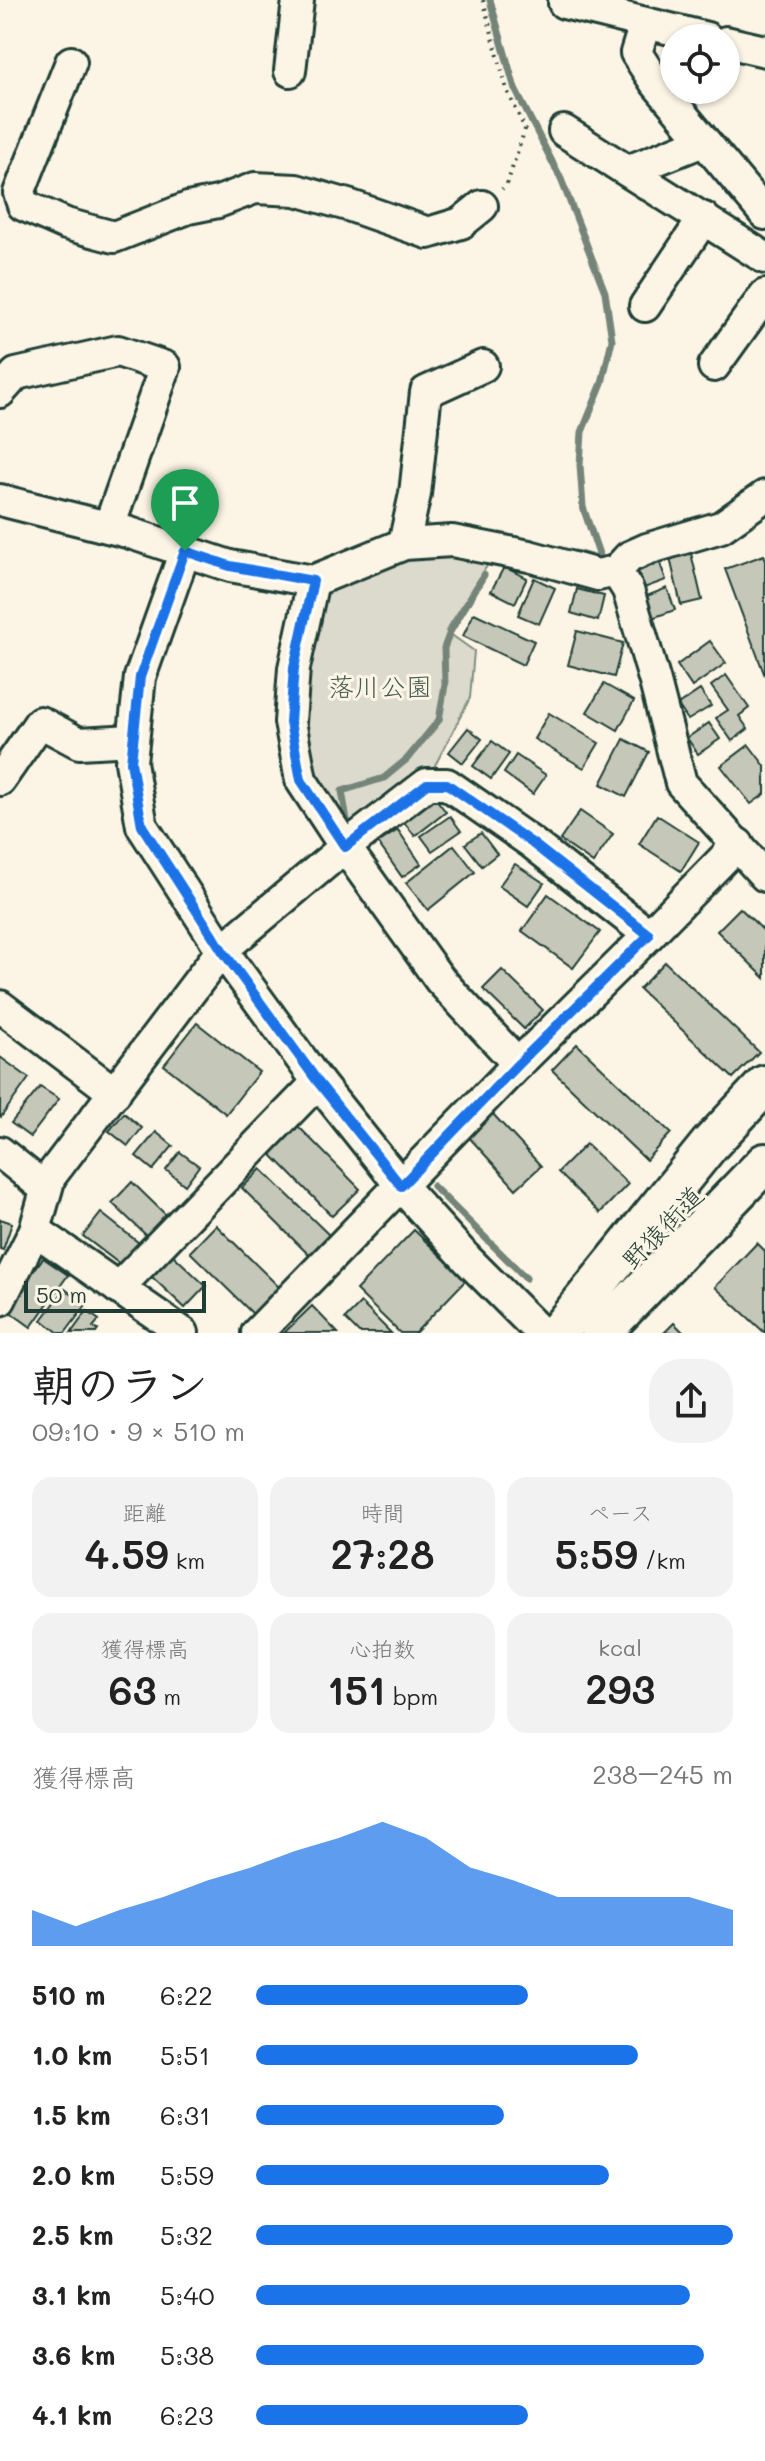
<!DOCTYPE html>
<html lang="ja">
<meta charset="utf-8">
<style>
body{margin:0;font-family:Mali,"Klee One",sans-serif;background:#f2f2f2;color:#222;height:100vh;display:flex;flex-direction:column;font-size:30px;white-space:nowrap}
*{box-sizing:border-box;margin:0}
p{font-size:26px;color:#767676}
.icon{flex:none;width:44px;height:44px;fill:none;stroke:currentColor;stroke-width:2;stroke-linecap:round;stroke-linejoin:round}
.map{position:relative;height:1333px;overflow:hidden}
.panel{display:flex;flex-direction:column;background:#fff;flex:1}
.panel>*{flex:none}
.tools{position:absolute;left:660px;top:24px;display:grid;gap:16px}
.tools a{display:grid;place-items:center;width:80px;height:80px;border-radius:50%;background:#fff;box-shadow:0 2px 6px #0004;font-size:40px}
.scale{position:absolute;left:24px;bottom:20px;width:182px;box-sizing:border-box;padding-left:8px;border:4px solid #1f3d34;border-top:0;font-size:22px;line-height:28px;white-space:nowrap;color:#1f3d34;-webkit-text-stroke:6px #fcf5e5;paint-order:stroke}
.pin{position:absolute;display:grid;place-items:center;width:68px;height:68px;color:#fff;margin:-82px -34px;border-radius:50% 50% 50% 0;rotate:-45deg;box-shadow:0 0 8px #0007}
.pin .icon{rotate:45deg}
.round{display:grid;place-items:center;flex:none;width:84px;height:84px;border-radius:32px;background:#f2f2f2}
.overview{display:flex;align-items:center;justify-content:space-between;height:136px;padding:0 32px}
h1{font-size:44px;font-weight:600;line-height:60px}
.stats{display:grid;grid-template-columns:repeat(3,1fr);gap:12px;height:136px;padding:8px 32px}
.stats div{display:grid;align-content:center;border-radius:20px;background:#f2f2f2;text-align:center}
.stats b{font-size:40px;font-weight:600}
.stats small{font-size:22px;font-weight:400}
.stats p{font-size:22px}
.chart{height:224px;padding:16px 32px}
.chart p{display:flex;justify-content:space-between}
.chart svg{width:100%;height:144px;margin-top:8px;fill:#1a73e8;opacity:.7}
ul{padding:0 32px;list-style:none;font-size:26px}
li{display:grid;grid-template-columns:128px 96px 1fr;align-items:center;height:60px}
li i{height:20px;border-radius:10px;background:#1a73e8}
.map>svg:first-child{display:block}
.green{fill:#dcdacc;stroke:#7e8c80;stroke-width:2}
.lines{fill:none;stroke-linecap:round;stroke-linejoin:round}
.stream{stroke:#758479;stroke-width:7}
.building{fill:#c5c7b9;stroke:#1f3d34;stroke-width:2}
.minor-casing{stroke:#1f3d34;stroke-width:36}
.major-casing{stroke:#1f3d34;stroke-width:44}
.path{stroke:#1f3d34;stroke-width:4;stroke-dasharray:2 6;stroke-linecap:butt}
.minor{stroke:#fcf5e5;stroke-width:30}
.major{stroke:#fcf5e5;stroke-width:38}
.route-casing{stroke:#fff;stroke-width:16}
.route{stroke:#1a73e8;stroke-width:10}
.labels{text-anchor:middle;dominant-baseline:central;stroke-width:6;stroke-linejoin:round;paint-order:stroke}
.park-label{font-size:26px;fill:#455c52;stroke:#fcf5e5}
.street-label{font-size:26px;fill:#1f3d34;stroke:#fcf5e5}
</style>
<div class="map">
<svg width="765" height="1333" viewBox="0 0 765 1333">
<rect width="100%" height="100%" fill="#fcf5e5"/>
<filter id="ink" filterUnits="userSpaceOnUse"><feTurbulence type="fractalNoise" baseFrequency=".0125" numOctaves="2"/><feDisplacementMap in="SourceGraphic" scale="16" xChannelSelector="R" yChannelSelector="G"/><feConvolveMatrix kernelMatrix="1 2 1 2 8 2 1 2 1" color-interpolation-filters="sRGB"/></filter>
<g filter="url(#ink)">
<path class="green" d="M404 544 497 550 446 631 474 651 470 698 430 775 345 847 301 780 313 581Z"/>
<g class="lines">
<g class="stream">
<path d="M490 0 515 89 561 179 605 292 612 340 602 383 582 432 580 465 583 507 601 560 575 553"/>
<path d="M500 535 517 539"/>
<path d="M347 820 342 791 384 778 407 759 439 720 445 685 444 648 450 632 484 575"/>
<path d="M443 960 461 981"/>
<path d="M433 1186 526 1278"/>
</g>
</g>
<g class="building">
<path d="M691 553 702 600 681 605 670 558Z"/>
<path d="M764 555 765 557V676L725 569Z"/>
<path d="M658 558 666 580 644 588 636 566Z"/>
<path d="M504 567 527 578 515 603 491 591Z"/>
<path d="M534 578 555 588 539 624 518 615Z"/>
<path d="M667 588 675 610 652 618 644 597Z"/>
<path d="M577 589 604 596 598 621 571 613Z"/>
<path d="M474 613 534 641 523 665 463 636Z"/>
<path d="M577 631 623 643 614 677 568 665Z"/>
<path d="M710 641 726 663 692 687 677 665Z"/>
<path d="M726 675 749 708 739 716 748 729 732 741 716 718 728 710 711 686Z"/>
<path d="M604 684 634 701 618 730 587 712Z"/>
<path d="M700 690 711 706 688 720 678 705Z"/>
<path d="M549 713 599 743 584 768 534 739Z"/>
<path d="M709 723 720 739 698 754 687 738Z"/>
<path d="M468 728 482 739 463 763 449 752Z"/>
<path d="M624 739 649 752 626 797 601 784Z"/>
<path d="M492 741 509 754 491 779 473 766Z"/>
<path d="M749 745 765 766V794L751 804 721 766Z"/>
<path d="M516 755 546 775 533 794 504 773Z"/>
<path d="M433 795 446 812 415 836 402 820Z"/>
<path d="M580 811 613 834 593 863 560 840Z"/>
<path d="M657 815 699 842 681 871 639 844Z"/>
<path d="M450 816 461 831 432 851 421 836Z"/>
<path d="M398 830 421 864 402 877 378 843Z"/>
<path d="M481 833 497 854 482 866 465 844Z"/>
<path d="M454 845 475 872 428 910 406 883Z"/>
<path d="M515 864 544 883 528 906 499 886Z"/>
<path d="M548 894 600 932 573 968 522 931Z"/>
<path d="M740 908 765 932V978L717 931Z"/>
<path d="M665 962 759 1052 733 1078 639 989Z"/>
<path d="M502 970 543 1010 524 1029 483 989Z"/>
<path d="M197 1023 259 1072 226 1114 164 1065Z"/>
<path d="M577 1044 671 1133 646 1160 552 1070Z"/>
<path d="M0 1057 29 1078 1 1117 0 1116Z"/>
<path d="M40 1087 59 1099 30 1137 11 1123Z"/>
<path d="M124 1113 142 1128 128 1146 109 1131Z"/>
<path d="M492 1113 541 1166 516 1189 467 1135Z"/>
<path d="M298 1126 360 1189 332 1216 271 1154Z"/>
<path d="M156 1132 173 1146 153 1170 136 1156Z"/>
<path d="M586 1144 628 1184 600 1213 558 1172Z"/>
<path d="M180 1152 199 1166 185 1185 166 1170Z"/>
<path d="M261 1169 329 1235 309 1255 242 1188Z"/>
<path d="M132 1182 167 1216 147 1236 112 1203Z"/>
<path d="M101 1213 139 1243 121 1265 83 1236Z"/>
<path d="M0 1219 12 1223 3 1250 0 1249Z"/>
<path d="M216 1225 280 1288 254 1315 190 1252Z"/>
<path d="M414 1230 466 1280 415 1333H400L356 1290Z"/>
<path d="M757 1243 765 1251V1333L715 1287Z"/>
<path d="M172 1254 206 1286 185 1308 151 1276Z"/>
<path d="M43 1258 68 1275 31 1327 6 1309Z"/>
<path d="M65 1289 86 1305 65 1333H59L42 1320Z"/>
<path d="M361 1303 391 1333H359L345 1319Z"/>
<path d="M312 1306 338 1333H284Z"/>
<path d="M87 1311 99 1320 93 1327 98 1330 96 1333H71Z"/>
<path d="M674 1323 684 1333H664Z"/>
</g>
<g class="lines">
<g class="minor-casing">
<g id="minor">
<path d="M564 3 707 38"/>
<path d="M645 24 636 53 655 82 765 214"/>
<path d="M726 42 765 51"/>
<path d="M71 62 19 193 23 205 66 224 114 237 188 208 218 202 255 188 296 190 351 206 428 233 461 223 482 206"/>
<path d="M290 71 298 0"/>
<path d="M564 131 765 258"/>
<path d="M628 171 703 141"/>
<path d="M645 306 704 218"/>
<path d="M714 366 765 295"/>
<path d="M0 392 16 374 118 351 165 367 109 527"/>
<path d="M0 500 127 532 230 566 313 581 404 544 452 541 529 556 598 575 616 571 629 557 647 549 721 527 765 496"/>
<path d="M404 544 415 494 426 392 483 366"/>
<path d="M185 551 140 677 131 762 142 826 222 950 318 1082 401 1186 468 1260 541 1333"/>
<path d="M616 571 628 590 655 682 681 783 765 876"/>
<path d="M313 581 294 668 290 722 301 780 345 847 440 980 518 1064"/>
<path d="M0 780 40 722 79 743 133 740"/>
<path d="M0 1006 115 1093"/>
<path d="M0 1152 46 1189"/>
<path d="M35 1230 183 1333"/>
<path d="M118 1288 318 1082"/>
<path d="M0 1300 35 1230 50 1177 222 950 345 847 427 784H447L532 843 649 935"/>
<path d="M257 1333 518 1064 649 935 738 844"/>
</g>
</g>
<g class="major-casing">
<g id="major">
<path d="M557 1333 709 1145 765 1085"/>
<path d="M601 1333 765 1163"/>
</g>
</g>
<path class="path" d="M483 0 507 90 525 129 507 184 502 189"/>
<use href="#minor" class="minor"/>
<use href="#major" class="major"/>
</g>
</g>
<g class="lines" filter="url(#ink)">
<g class="route-casing">
<path id="route" d="M185 551 230 566 313 581 294 668 290 722 301 780 345 847 427 784H447L532 843 649 935 518 1064 401 1186 318 1082 222 950 142 826 131 762 140 677Z"/>
</g>
<use href="#route" class="route"/>
</g>
<g class="labels">
<g class="park-label">
<text x="380" y="686">落川公園</text>
</g>
<g class="street-label">
<text transform="translate(662 1227) rotate(-46)">野猿街道</text>
</g>
</g>
</svg>
<div class="tools">
<a><svg class="icon" aria-label="locate" viewBox="0 0 24 24"><circle cx="12" cy="12" r="6"/><path d="M12 2v4M12 18v4M2 12h4M18 12h4"/></svg></a>
</div>
<div class="scale">50 m</div>
<div class="pin" style="left:185px;top:551px;background:#1e9e55"><svg class="icon" aria-label="arrive" viewBox="0 0 24 24"><path d="M6 21V4h12l-3 4 3 4H6"/></svg></div>
</div>
<section class="panel">
<div class="overview"><div><h1>朝のラン</h1><p>09:10 · 9 × 510 m</p></div><a class="round"><svg class="icon" aria-label="share" viewBox="0 0 24 24"><path d="M12 15V3M7 8l5-5 5 5M5 13v7h14v-7"/></svg></a></div>
<div class="stats">
<div><p>距離</p><b>4.59<small> km</small></b></div>
<div><p>時間</p><b>27:28</b></div>
<div><p>ペース</p><b>5:59<small> /km</small></b></div>
</div>
<div class="stats">
<div><p>獲得標高</p><b>63<small> m</small></b></div>
<div><p>心拍数</p><b>151<small> bpm</small></b></div>
<div><p>kcal</p><b>293</b></div>
</div>
<div class="chart"><p><span>獲得標高</span>238–245 m</p>
<svg viewBox="0 0 160 44" preserveAspectRatio="none"><path d="M0 44V33L10 38L20 33L30 29L40 24L50 20L60 15L70 11L80 6L90 11L100 20L110 24L120 29L130 29L140 29L150 29L160 33V44z"/></svg>
</div>
<ul>
<li><b>510 m</b>6:22<i style="width:57%"></i></li>
<li><b>1.0 km</b>5:51<i style="width:80%"></i></li>
<li><b>1.5 km</b>6:31<i style="width:52%"></i></li>
<li><b>2.0 km</b>5:59<i style="width:74%"></i></li>
<li><b>2.5 km</b>5:32<i style="width:100%"></i></li>
<li><b>3.1 km</b>5:40<i style="width:91%"></i></li>
<li><b>3.6 km</b>5:38<i style="width:94%"></i></li>
<li><b>4.1 km</b>6:23<i style="width:57%"></i></li>
</ul>
</section>
